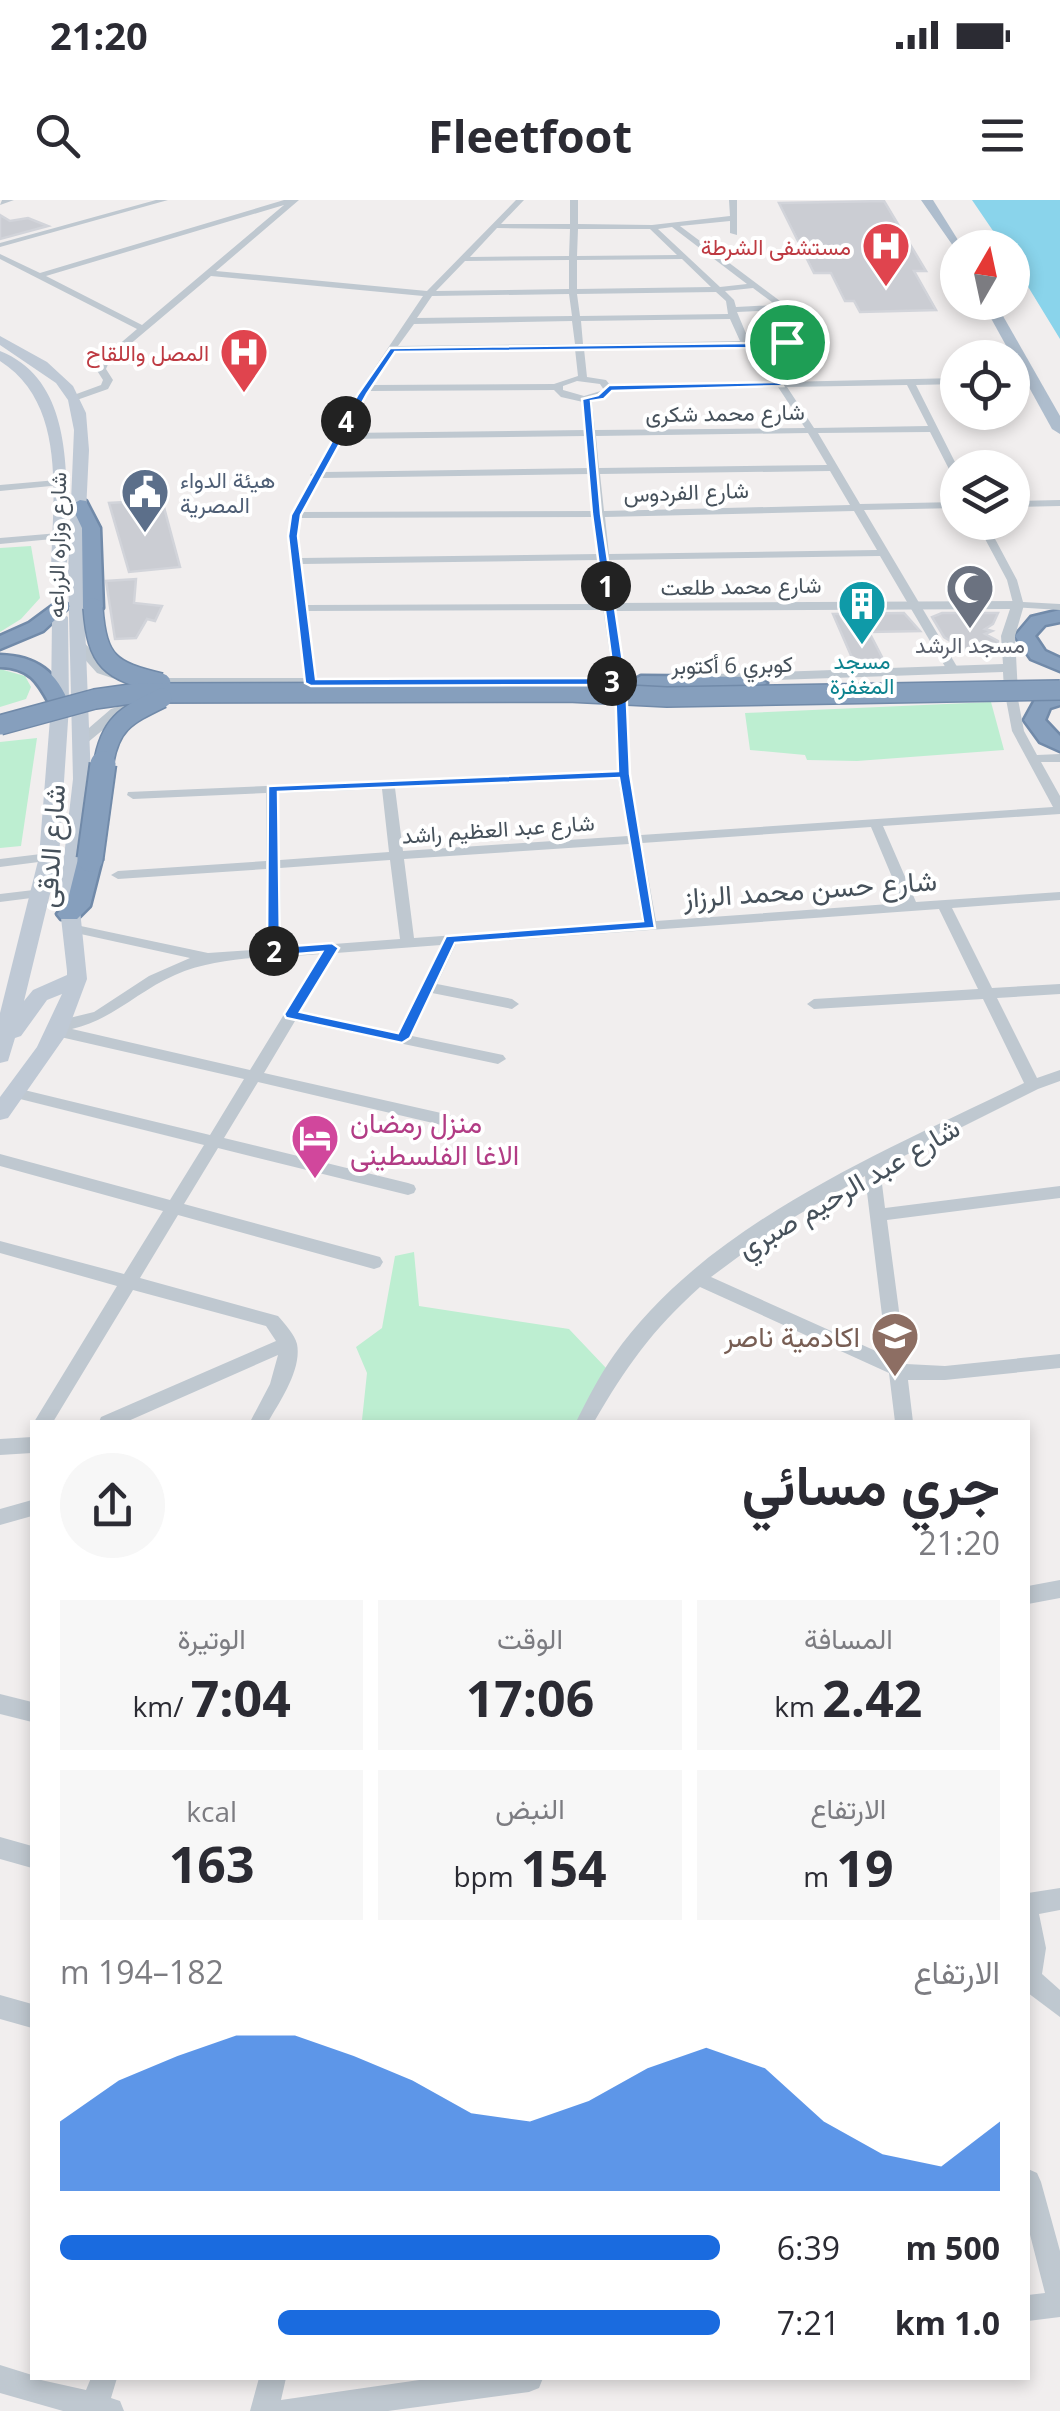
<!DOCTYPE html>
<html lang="ar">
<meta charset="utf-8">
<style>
body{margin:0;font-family:"Open Sans",Vazirmatn,sans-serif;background:#f7f7f7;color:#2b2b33;direction:rtl;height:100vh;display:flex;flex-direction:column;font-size:38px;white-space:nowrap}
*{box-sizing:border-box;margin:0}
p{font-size:32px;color:#7c7c81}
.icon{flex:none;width:55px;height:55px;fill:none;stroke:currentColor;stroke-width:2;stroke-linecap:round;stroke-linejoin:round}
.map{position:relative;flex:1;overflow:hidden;direction:ltr}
.side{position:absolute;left:30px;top:1220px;width:1000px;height:960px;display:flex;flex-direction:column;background:#fff;border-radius:0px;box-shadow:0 5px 15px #0003;direction:rtl}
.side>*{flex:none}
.needle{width:65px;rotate:9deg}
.buttons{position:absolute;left:940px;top:30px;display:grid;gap:20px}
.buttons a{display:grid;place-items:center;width:90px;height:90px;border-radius:50%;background:#fff;box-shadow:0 5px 15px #0003;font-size:50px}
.pin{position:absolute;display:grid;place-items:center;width:85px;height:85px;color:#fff;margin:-42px;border:5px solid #fff;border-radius:50%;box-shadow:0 2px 10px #0007}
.km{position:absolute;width:50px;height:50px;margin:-25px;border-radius:50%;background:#222;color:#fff;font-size:28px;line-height:50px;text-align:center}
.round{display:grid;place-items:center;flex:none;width:105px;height:105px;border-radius:52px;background:#f7f7f7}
.overview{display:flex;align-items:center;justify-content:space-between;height:170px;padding:0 30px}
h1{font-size:55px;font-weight:700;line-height:75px}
.stats{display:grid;grid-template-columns:repeat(3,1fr);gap:15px;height:170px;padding:10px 30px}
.stats div{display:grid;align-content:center;border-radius:0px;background:#f7f7f7;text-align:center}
.stats b{font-size:50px;font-weight:700}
.stats small{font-size:28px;font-weight:400}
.stats p{font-size:28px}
.chart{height:280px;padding:20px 30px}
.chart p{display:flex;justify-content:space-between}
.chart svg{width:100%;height:180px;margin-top:10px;fill:#1a6bdf;opacity:.7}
ul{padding:0 30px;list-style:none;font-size:32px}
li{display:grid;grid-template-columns:160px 120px 1fr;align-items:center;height:75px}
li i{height:25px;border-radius:12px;background:#1a6bdf}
.status{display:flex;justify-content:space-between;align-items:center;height:70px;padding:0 50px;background:#fff;direction:ltr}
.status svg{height:28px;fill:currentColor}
header{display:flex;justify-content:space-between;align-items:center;height:130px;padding:0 30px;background:#fff;font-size:45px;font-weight:700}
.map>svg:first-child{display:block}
.green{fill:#bdeed1}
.water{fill:#8ad4eb}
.building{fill:#cbcdd3;stroke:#d2d4da;stroke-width:2.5}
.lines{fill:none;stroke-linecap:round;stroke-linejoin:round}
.motorway-casing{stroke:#718aa9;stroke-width:5}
.minor{fill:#bfc8d0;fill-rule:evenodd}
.tertiary{fill:#bfc8d0;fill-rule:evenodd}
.secondary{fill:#bfc9d5;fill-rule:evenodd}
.primary{fill:#aebdcd;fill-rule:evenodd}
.motorway{fill:#869fbd;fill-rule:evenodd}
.motorway-bridge-far1-casing{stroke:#718aa9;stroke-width:22;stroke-linecap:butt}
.motorway-bridge-casing{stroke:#718aa9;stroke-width:29;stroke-linecap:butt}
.motorway-bridge-far1{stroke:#869fbd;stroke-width:19}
.motorway-bridge{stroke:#869fbd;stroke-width:25}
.route{fill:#1a6bdf;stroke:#fff;stroke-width:2.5;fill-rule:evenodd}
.labels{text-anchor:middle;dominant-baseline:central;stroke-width:8;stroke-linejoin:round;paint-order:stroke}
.far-health-label{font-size:22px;fill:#be3a42;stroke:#fff;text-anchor:end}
.far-street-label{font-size:22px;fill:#46515b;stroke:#fff}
.far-service-label{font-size:22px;fill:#4e5e75;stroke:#fff;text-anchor:start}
.far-worship-label{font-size:22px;fill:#5b616d;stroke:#fff}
.far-culture-label{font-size:22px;fill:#0d838f;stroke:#fff}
.street-label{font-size:28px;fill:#46515b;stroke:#fff}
.hotel-label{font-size:28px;fill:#b23c85;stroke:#fff;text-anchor:start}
.education-label{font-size:28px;fill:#785e54;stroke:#fff;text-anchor:end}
</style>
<div class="status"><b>21:20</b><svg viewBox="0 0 49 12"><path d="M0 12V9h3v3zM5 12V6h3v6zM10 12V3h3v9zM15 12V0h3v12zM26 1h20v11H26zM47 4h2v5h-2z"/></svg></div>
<header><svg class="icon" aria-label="menu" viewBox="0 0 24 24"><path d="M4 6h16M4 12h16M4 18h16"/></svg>Fleetfoot<svg class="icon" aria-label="search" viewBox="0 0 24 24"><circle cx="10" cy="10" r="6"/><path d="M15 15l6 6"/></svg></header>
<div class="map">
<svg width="1060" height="2211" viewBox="0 0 1060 2211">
<rect width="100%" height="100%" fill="#f1eeee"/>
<g class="green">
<path d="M31 346 40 398 21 419 0 432V348Z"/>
<path d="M0 469 25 476 31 487 26 499 0 507Z"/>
<path d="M991 502 1004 550 857 561 807 560 805 555 750 550 745 513Z"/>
<path d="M37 538 21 646 0 648V542Z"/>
<path d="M414 1052 419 1106 569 1129 606 1168 583 1222H349L362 1220 367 1173 356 1147 382 1128 395 1056Z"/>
</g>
<path class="water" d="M972 0H1060V139L1013 62 1012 48 1004 47Z"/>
<g class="building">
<path d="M884 1 926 71H914L936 110 860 112 854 101H845L831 73H814L779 3Z"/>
<path d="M0 15 10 21 28 18 48 26 0 39Z"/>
<path d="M162 300 180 367 129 372 109 303Z"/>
<path d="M136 379 134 403 162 406 155 421 147 419 136 438 115 439 106 381Z"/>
<path d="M904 413 920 431 869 432 883 459 853 460 833 414Z"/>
<path d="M942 413H998L993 424 985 429 992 431 985 434 998 441V445L971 454 944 437 932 417Z"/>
</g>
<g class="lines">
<g class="motorway-casing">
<g id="motorway">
<path d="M80 300 86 301 100 328 103 408 93 414 83 408 82 328 71 305Z"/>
<path d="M60 400 70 406 43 431 0 449V436L29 423Z"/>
<path d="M1060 410V422L1045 425 1035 436 1045 451 1060 458V471L1031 459 1015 436 1031 417Z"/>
<path d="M0 455C37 456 57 472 70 506L67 510H53C39 485 33 468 0 467Z"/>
<path d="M641 476 757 477 767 483 757 489 634 486 631 482Z"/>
<path d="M1060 492V505L1050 508 1045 520 1060 536V551L1040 542 1024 520 1035 500Z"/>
<path d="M90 652 102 659 90 706 77 719H61L57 714 67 703 78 659Z"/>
</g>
</g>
<g class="minor">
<path d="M2 0H14L0 5Z"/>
<path d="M156 0H168L0 47V43Z"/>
<path d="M284 0H299L216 71 427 91 516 0H524L501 24H570V0H578V24L652 25 730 16 729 0H737V35L730 33V21L680 26 796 113 788 131 800 159 773 167 783 182 958 178V184L916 185 958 268V280L953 277 930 232 818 233 860 304 958 302V308L864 310 959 470 957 472 947 470 880 356 609 360 615 407 609 410 308 411 317 483 307 486 288 336 291 315 312 277 310 275 314 272 357 194 423 96 211 76 109 162 106 169 113 180 108 189 74 201 71 200V196L101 185 103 180 96 169 102 159 137 129 0 59V54L40 73ZM284 5 142 125 46 76ZM672 27 747 84 720 87 658 29ZM497 28 570 29 569 56 470 57ZM578 29H650L677 55 577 56ZM682 59 711 87 577 89V60ZM569 60V89L436 91 465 61ZM753 88 776 105 736 107 734 100 725 91ZM716 92 726 101 728 114 580 116 577 94ZM569 94 572 116 417 118 432 96ZM782 110 787 114 780 131 791 157 782 159 763 132H757L774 161 769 162 750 143 737 112ZM730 119 740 141 583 144 581 121ZM572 121 575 144 398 146 414 124ZM744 147 774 182 610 185 606 180 587 177 584 149ZM575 149 578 176 554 184 372 185 395 152ZM577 181 600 184 604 190 584 196 563 190V186ZM907 185 928 226 814 228 787 187ZM778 187 805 228 595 230 592 201 606 197 613 191ZM554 190 561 197 583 202 586 230 346 233 369 191ZM808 233 827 265 599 268 596 236ZM586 236 589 268 325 272 342 239ZM830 271 850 305 604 311 600 274ZM590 274 594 311 303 312 321 278ZM854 311 877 350 609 354 605 317ZM594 317 598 354 301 358 298 336 301 318ZM599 360 603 404 307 405 302 364Z"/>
<path d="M1012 177H1032L1037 180 1032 183H1012Z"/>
<path d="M57 280 61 281V285L0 291V285Z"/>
<path d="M1060 300V306L1012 307V301Z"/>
<path d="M976 322H986L1017 380 1023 402 1060 404V410L1014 407 1007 380Z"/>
<path d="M59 333 64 336 63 338 0 344V338Z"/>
<path d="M620 479 626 483 630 575 641 635 1053 607 1012 531 1005 494 1011 490 1017 494 1024 531 1037 555 1060 554V562H1041L1060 596V614L883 626 916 702 1060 692V700L952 708 992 788 1060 784V794L997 798 1037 878 1060 870V881L1038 889 880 968 885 1008 1060 986V998L887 1020 906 1164 945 1166 1060 1154V1168L945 1180H908L913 1222H895L889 1173 700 1087C652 1130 626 1167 594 1222H576C587 1200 599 1176 614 1155 707 1023 883 952 1024 883L983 799 814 809 807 804 814 799 978 789 939 709 456 744 437 784 512 799 519 804 512 809 432 793 412 836 503 855 506 859 498 864 295 821 264 873 450 915 458 921 456 925 450 927 258 882 224 938 408 983 414 985 416 989 414 993 408 995 218 948 184 1004 380 1057 383 1062 380 1067 374 1069 178 1015 140 1078 278 1116C284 1123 295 1135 297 1144 302 1169 280 1201 268 1222H250L270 1184 278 1155 126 1222H99L101 1217 276 1141 266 1126 133 1090 53 1222H34L117 1086 0 1053V1041L124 1074 163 1011 0 966V954L170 1000 204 945 16 898 8 893 10 889 16 888 210 935 244 879 56 836 51 826 53 822 94 812 149 776 190 758 76 733 69 729 76 725 208 753 267 749 266 669 118 679 111 675 118 671 266 661V593L133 599 127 595 128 592 618 571 614 483ZM618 579 628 636 403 651 395 588ZM382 589 389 652 280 660 278 593ZM871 627 903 703 656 721 642 643ZM629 644 642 722 414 738 404 659ZM390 660 400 739 281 748 280 668ZM441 745 398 833 300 812 336 753ZM321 754 250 870 72 829C112 820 138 791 175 775 220 755 273 758 321 754ZM865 976 887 1156 711 1077 784 1023Z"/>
<path d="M49 653 56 657 54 660 0 667V659Z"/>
<path d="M42 689 49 693 47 696 0 702V694Z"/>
<path d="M32 1237V1253L0 1255V1239Z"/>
<path d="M32 1300V1316L0 1325V1309Z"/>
<path d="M1060 1380V1398L1028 1404V1386Z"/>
<path d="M0 1494 32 1502V1522L0 1514Z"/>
<path d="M0 1637 32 1646V1668L0 1659Z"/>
<path d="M1060 1688V1710L1039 1714 1046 1748 1042 1774 1060 1790V1817L1028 1793V1693Z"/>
<path d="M0 1795 32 1804V1828L0 1819Z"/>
<path d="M1028 1969 1037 1973 1041 1982 1060 2051V2117L1028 2121V2095L1045 2093 1028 2027Z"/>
<path d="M0 2165 32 2175V2178L86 2190 91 2178H117L111 2198 120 2201 124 2211H63L0 2193Z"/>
<path d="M259 2178H286L281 2200 433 2178H543L539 2188 529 2192 388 2211H250Z"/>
</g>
<g class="tertiary">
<path d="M1018 401 1024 405 1015 436 1018 494C1012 500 996 500 990 494L1004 490 1003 472 716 482 709 478 716 474 1003 464 1001 436 1010 409 616 411 626 478 639 482 632 486H136L97 473 71 444 83 441 107 468 136 478H613L603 407 609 403Z"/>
<path d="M148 497 155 501 153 504 121 515 87 543 75 540 111 509Z"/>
</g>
<g class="secondary">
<path d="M0 136 47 162 73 186 86 213 89 250 83 373 91 579 79 700 87 779 66 835 8 918 0 920V897L37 847 62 794 47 800 21 836 15 838 8 861 0 863V813L39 657 51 506 52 417 60 412 68 417 69 506 59 657 24 801 33 790 67 775V771L59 700 73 579 68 373 74 230 68 200 56 183 0 145Z"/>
<path d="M0 151C68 178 67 260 67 321 67 338 70 359 64 375L51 372C52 301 69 205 0 161Z"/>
</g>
<g class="primary">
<path d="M921 0H933L963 48H958V53Z"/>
<path d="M982 102H995L1060 216V234L1052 229Z"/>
</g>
<use href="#motorway" class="motorway"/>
<g class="motorway-bridge-far1-casing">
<g id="motorway-bridge-far1">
<path d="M93 408C97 462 110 471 161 483"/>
<path d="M0 525 95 499 138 493 568 492 667 497 1060 490"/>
<path d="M103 567C109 524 125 516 162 498"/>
</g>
</g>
<g class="motorway-bridge-casing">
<path id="motorway-bridge" d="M90 659 103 564"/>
</g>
<use href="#motorway-bridge-far1" class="motorway-bridge-far1"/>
<use href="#motorway-bridge" class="motorway-bridge"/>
</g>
<path class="route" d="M787 139 800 160 772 167 783 186 612 191 604 199 591 201 601 314 626 482 630 574 655 728 455 743 410 838 402 843 286 818 284 814 322 752 274 756 267 752 268 586 618 571 615 485 311 486 305 483 288 336 291 315 358 194 390 148 748 143ZM784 144 791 158 763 165 774 182 609 185 598 195 582 199 592 314 614 478 316 479 298 336 301 315 367 194 395 152 748 148ZM619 578 643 721 446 736 398 833 300 812 339 748 332 743 280 747 278 592Z"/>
<defs>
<g id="hospital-pin" transform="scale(2.5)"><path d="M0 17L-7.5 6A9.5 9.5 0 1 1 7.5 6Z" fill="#e0444e" stroke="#fff"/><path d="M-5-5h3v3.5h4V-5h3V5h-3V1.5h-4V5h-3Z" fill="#fff"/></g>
<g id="civic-pin" transform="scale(2.5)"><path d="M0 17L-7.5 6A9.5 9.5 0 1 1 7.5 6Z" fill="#5c6f8a" stroke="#fff"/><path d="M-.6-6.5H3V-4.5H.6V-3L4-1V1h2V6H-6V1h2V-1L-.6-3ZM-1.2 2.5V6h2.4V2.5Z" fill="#fff"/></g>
<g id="mosque-pin" transform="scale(2.5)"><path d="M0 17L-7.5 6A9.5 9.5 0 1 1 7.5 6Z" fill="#6b7280" stroke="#fff"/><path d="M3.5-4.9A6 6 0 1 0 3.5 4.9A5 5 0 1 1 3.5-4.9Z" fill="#fff"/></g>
<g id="building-pin" transform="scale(2.5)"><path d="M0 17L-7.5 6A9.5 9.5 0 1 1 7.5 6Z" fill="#0f9aa8" stroke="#fff"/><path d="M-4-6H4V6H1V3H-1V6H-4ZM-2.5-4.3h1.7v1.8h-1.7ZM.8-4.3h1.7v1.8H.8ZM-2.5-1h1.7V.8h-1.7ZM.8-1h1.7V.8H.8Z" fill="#fff"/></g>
<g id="hotel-pin" transform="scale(2.5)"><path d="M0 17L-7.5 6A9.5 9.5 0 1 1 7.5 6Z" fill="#d1479c" stroke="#fff"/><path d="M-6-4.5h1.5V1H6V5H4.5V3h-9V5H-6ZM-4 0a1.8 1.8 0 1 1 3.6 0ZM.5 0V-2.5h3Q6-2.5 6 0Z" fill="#fff"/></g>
<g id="school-pin" transform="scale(2.5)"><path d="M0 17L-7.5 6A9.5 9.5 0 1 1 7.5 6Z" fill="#8d6e63" stroke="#fff"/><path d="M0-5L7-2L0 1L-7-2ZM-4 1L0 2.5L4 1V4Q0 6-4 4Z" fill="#fff"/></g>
</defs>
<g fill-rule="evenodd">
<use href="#hospital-pin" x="886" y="46"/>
<use href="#hospital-pin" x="244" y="152"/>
<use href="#civic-pin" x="145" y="292"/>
<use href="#mosque-pin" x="970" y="388"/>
<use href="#building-pin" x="862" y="404"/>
<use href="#hotel-pin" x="315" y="938"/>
<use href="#school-pin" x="895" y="1136"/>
</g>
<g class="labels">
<g class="far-health-label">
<text x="851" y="46">مستشفى الشرطة</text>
<text x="209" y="152">المصل واللقاح</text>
</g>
<g class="far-street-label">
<text transform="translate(725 212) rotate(-1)">شارع محمد شكرى</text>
<text transform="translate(686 291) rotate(-2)">شارع الفردوس</text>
<text transform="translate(56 345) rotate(-89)">شارع وزاره الزراعه</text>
<text transform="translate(741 385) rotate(-1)">شارع محمد طلعت</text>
<text transform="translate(732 464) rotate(-1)">كوبري 6 أكتوبر</text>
<text transform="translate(498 628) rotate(-4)">شارع عبد العظيم راشد</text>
</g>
<g class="far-service-label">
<text x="180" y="279">هيئة الدواء<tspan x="180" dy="25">المصرية</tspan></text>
</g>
<g class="far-worship-label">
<text x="970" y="444">مسجد الرشد</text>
</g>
<g class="far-culture-label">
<text x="862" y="460">مسجد<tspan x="862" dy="25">المغفرة</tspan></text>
</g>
<g class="street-label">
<text transform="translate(50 646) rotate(-86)">شارع الدقى</text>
<text transform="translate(810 688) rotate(-4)">شارع حسن محمد الرزاز</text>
<text transform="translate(848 987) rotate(-30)">شارع عبد الرحيم صبري</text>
</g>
<g class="hotel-label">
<text x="350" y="922">منزل رمضان<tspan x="350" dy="32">الاغا الفلسطينى</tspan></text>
</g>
<g class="education-label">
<text x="860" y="1136">اكادمية ناصر</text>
</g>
</g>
</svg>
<div class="buttons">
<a><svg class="needle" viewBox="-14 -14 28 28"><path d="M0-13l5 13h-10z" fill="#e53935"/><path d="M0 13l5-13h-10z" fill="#7c7c81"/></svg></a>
<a><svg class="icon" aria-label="locate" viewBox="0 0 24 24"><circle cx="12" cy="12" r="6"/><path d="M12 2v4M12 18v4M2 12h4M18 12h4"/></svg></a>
<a><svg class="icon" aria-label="layers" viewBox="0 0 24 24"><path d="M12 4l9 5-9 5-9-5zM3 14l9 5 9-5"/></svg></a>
</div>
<div class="pin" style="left:787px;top:142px;background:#1e9e55"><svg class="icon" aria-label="arrive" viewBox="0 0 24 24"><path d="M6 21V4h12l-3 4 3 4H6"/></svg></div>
<b class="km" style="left:606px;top:386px">1</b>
<b class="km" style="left:274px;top:751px">2</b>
<b class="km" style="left:612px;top:481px">3</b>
<b class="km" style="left:346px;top:221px">4</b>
<section class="side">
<div class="overview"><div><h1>جري مسائي</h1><p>21:20</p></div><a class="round"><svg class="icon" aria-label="share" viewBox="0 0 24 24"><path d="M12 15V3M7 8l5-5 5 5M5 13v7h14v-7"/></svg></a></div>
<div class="stats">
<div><p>المسافة</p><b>2.42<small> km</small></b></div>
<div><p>الوقت</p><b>17:06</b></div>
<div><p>الوتيرة</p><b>7:04<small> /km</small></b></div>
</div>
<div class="stats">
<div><p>الارتفاع</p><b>19<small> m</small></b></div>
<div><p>النبض</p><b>154<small> bpm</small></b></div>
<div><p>kcal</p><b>163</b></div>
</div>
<div class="chart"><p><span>الارتفاع</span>182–194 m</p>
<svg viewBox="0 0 160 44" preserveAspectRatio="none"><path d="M0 44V27L10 17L20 11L30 6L40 6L50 11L60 17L70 25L80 27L90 22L100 14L110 9L120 14L130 27L140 35L150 38L160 27V44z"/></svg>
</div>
<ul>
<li><b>500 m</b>6:39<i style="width:100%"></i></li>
<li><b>1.0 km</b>7:21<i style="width:67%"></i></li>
</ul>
</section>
</div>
